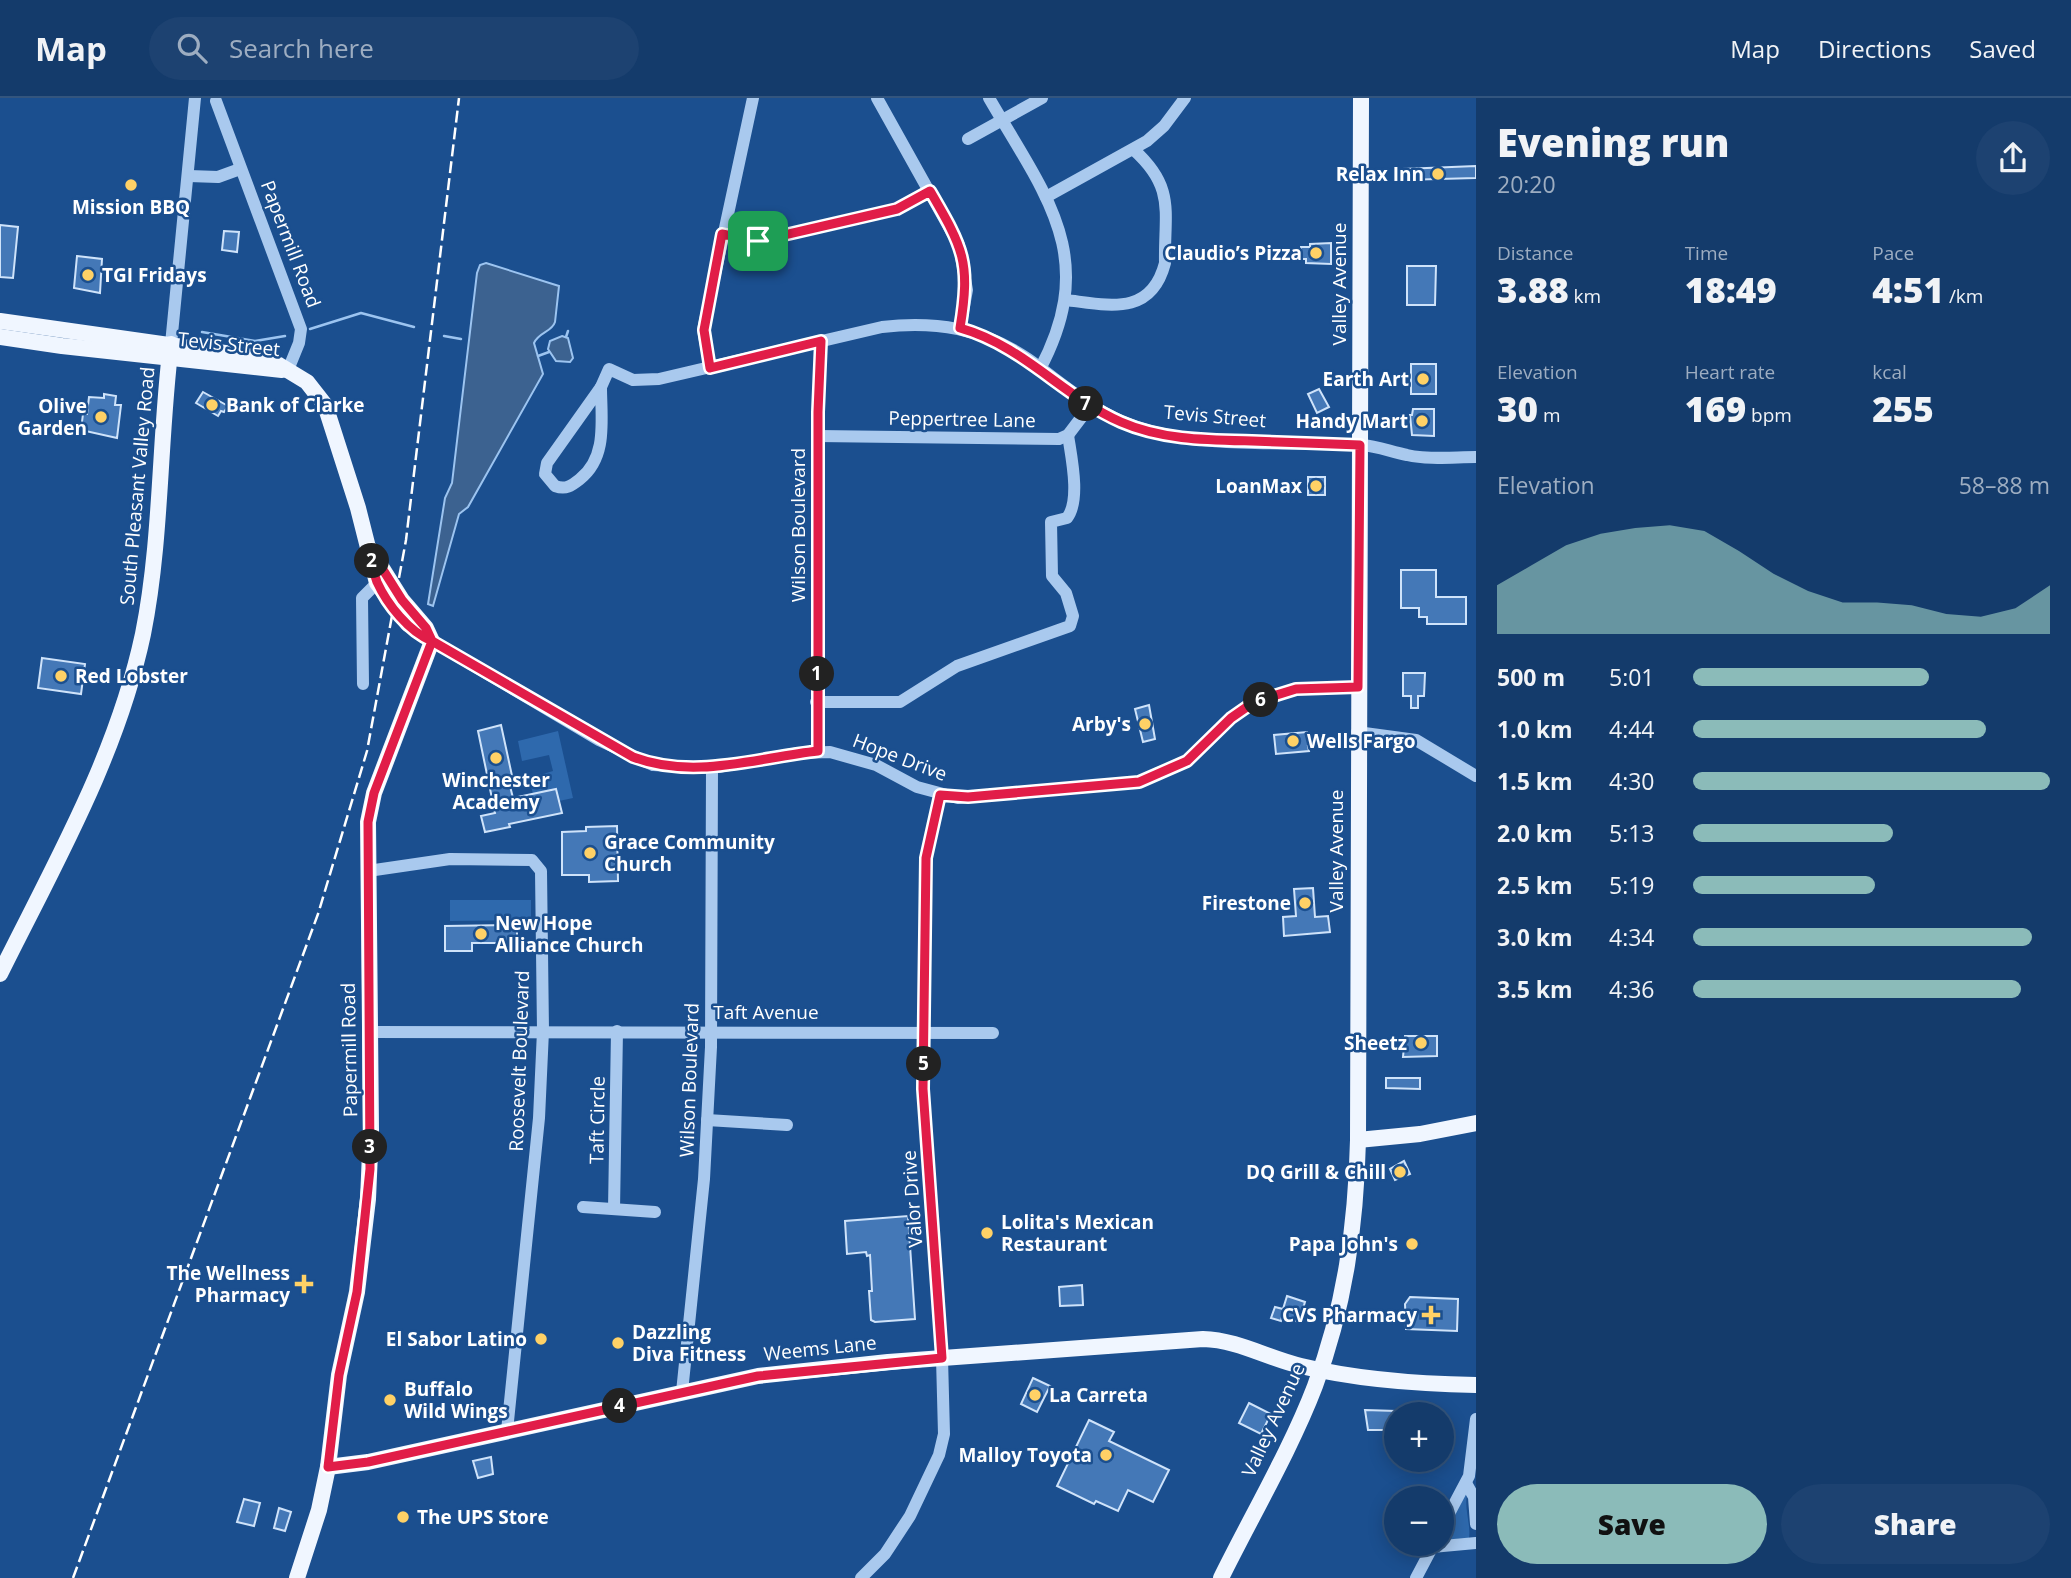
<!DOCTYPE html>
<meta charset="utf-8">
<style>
body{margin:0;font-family:"Open Sans",sans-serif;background:#1d4271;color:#f1f3f6;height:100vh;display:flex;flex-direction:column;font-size:26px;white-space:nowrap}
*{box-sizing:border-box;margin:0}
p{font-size:23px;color:#9dadc1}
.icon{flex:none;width:38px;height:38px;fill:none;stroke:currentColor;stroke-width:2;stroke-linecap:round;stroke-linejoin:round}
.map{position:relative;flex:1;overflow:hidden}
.side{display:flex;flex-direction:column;background:#143b6b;width:595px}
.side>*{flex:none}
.fabs{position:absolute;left:1384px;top:1304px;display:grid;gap:14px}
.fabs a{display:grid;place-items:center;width:70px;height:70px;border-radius:50%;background:#143b6b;box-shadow:0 4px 18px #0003,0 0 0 2px #33557e;font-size:35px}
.pin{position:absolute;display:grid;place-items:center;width:60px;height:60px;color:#fff;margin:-30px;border-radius:14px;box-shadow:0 4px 10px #0006}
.km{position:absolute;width:35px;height:35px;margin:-18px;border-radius:50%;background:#222;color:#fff;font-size:19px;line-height:35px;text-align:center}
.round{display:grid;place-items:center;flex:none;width:74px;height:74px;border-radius:37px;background:#1d4271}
.headline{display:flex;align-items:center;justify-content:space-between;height:119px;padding:0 21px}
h1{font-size:38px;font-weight:800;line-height:52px}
.metrics{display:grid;grid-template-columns:repeat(3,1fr);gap:10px;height:119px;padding:7px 21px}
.metrics div{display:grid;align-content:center}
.metrics b{font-size:35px;font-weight:800}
.metrics small{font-size:19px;font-weight:400}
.metrics p{font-size:19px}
.chart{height:196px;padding:14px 21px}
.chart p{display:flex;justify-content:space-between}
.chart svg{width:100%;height:126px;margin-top:7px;fill:#8bbbb9;opacity:.7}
.primary-button{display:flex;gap:14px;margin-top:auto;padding:14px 21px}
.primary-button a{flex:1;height:80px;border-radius:42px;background:#8bbbb9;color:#111;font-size:28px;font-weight:800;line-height:80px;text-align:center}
.primary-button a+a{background:#1d4271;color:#f1f3f6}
ul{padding:0 21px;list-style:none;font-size:23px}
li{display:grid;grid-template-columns:112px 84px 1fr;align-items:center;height:52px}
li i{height:18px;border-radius:9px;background:#8bbbb9}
header{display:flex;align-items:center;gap:42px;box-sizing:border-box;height:98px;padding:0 35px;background:#143b6b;border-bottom:2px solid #33557e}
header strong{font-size:33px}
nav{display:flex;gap:38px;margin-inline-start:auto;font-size:24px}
.search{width:490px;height:63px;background:#1d4271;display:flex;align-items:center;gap:18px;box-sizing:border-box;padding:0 24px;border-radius:38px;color:#9dadc1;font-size:26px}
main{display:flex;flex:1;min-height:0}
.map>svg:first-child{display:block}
.green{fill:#2e69ad}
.water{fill:#3c6290;stroke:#9cc4f0;stroke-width:2}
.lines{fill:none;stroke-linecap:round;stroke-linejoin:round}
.stream{stroke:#9cc4f0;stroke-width:2.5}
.building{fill:#4478b7;stroke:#cfe3fa;stroke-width:2}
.minor{stroke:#a9c9ee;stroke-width:12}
.major{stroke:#f0f6ff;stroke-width:16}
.rail{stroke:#fff;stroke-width:2.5;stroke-dasharray:12 5;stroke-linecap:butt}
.route-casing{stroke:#fff;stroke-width:14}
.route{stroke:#e11d48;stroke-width:9}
.poi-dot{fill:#ffd166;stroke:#1b4f8f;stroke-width:2.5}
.labels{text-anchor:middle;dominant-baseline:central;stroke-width:5;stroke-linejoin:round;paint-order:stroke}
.poi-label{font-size:19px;font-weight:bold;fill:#fff;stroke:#1b4f8f;text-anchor:end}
.street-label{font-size:19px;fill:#fff;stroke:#1b4f8f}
</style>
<header>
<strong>Map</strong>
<div class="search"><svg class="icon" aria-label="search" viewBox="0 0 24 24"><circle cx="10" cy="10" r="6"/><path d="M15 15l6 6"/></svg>Search here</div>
<nav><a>Map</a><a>Directions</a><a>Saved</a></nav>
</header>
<main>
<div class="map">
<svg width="1476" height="1480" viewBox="0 0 1476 1480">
<rect width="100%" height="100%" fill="#1b4f8f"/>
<g class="green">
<path d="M558 633 573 700 559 703 556 691 533 696 529 680 553 673 549 657 522 663 518 643Z"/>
<path d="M450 802H531V822L450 823Z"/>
<path d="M1465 1396H1467C1464 1411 1471 1426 1469 1440L1443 1442V1434Z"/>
</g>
<g class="water">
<path d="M486 165 559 188 555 224C552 234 539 234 534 245L543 276 468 409 459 416 433 508 428 506 445 400 452 385 477 175 480 167Z"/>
<path d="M562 238 568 240 573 260 570 264 556 263 548 251 550 243Z"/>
</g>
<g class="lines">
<g class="stream">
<path d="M310 231 361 215 414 229"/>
<path d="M202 234 255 243 285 238"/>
<path d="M444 238 461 241"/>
<path d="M566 239 568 233"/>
<path d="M538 258 549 254"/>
</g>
</g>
<g class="building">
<path d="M1476 68V80L1403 82V71Z"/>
<path d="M0 127 18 129 13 180 0 179Z"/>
<path d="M224 133 239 134 237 154 222 152Z"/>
<path d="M1331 145V166L1306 165V161H1301V149H1310V146Z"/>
<path d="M77 158 102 161 100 195 74 190Z"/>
<path d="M1407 168H1436L1435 207H1407Z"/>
<rect x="1411" y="266" width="25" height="30"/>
<path d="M1319 291 1329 309 1317 315 1308 296Z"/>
<path d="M203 294 228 308 224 314 221 313 218 318 196 305Z"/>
<path d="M104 296 116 298 115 307H121L117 340 81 332 83 316H87L89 299 104 300Z"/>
<path d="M1413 311H1434V338L1412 337 1410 317H1412Z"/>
<rect x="1308" y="379" width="17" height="18"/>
<path d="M1401 472H1436V499H1466V526H1427V519H1419V510H1401Z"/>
<path d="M42 560 85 566 81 596 38 590Z"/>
<path d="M1403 575H1425L1424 598H1418V610H1411V598H1403Z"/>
<path d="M1149 607 1155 641 1143 644 1135 611Z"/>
<path d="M501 627 514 687 510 688 513 700 556 691 562 715 509 726 510 729 485 734 481 718 495 715 478 633Z"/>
<path d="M1307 634 1311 648H1308L1309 653 1276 656 1274 637Z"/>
<path d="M617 728 618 783 589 784V777H562V734L586 733V729Z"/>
<path d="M1313 790 1315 819 1328 818 1330 834 1284 838 1283 819 1296 818 1294 791Z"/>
<path d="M517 827V845H472V853H445V828Z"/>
<path d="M1405 938H1437V958L1403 959Z"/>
<path d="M1386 980H1420V991L1386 990Z"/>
<path d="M1404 1063 1410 1076 1395 1082 1390 1071Z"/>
<path d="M908 1118 915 1221 875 1224 871 1222 869 1193H872L870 1157 867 1158 866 1154 847 1156 845 1123Z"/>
<path d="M1082 1187 1083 1207 1060 1208 1059 1189Z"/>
<path d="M1287 1198 1305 1204 1299 1224 1282 1219 1281 1223 1271 1220 1275 1209 1283 1211Z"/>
<path d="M1410 1199 1458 1201 1457 1233 1406 1231 1405 1206Z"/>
<path d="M1033 1280 1050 1288 1037 1314 1021 1306Z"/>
<path d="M1249 1305 1271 1316 1261 1336 1239 1325Z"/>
<path d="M1365 1312 1396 1313V1323H1389V1332H1368Z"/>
<path d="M1089 1322 1114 1334 1109 1343 1169 1372 1153 1404 1128 1392 1118 1413 1096 1403 1094 1406 1057 1388Z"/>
<path d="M491 1359 493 1376 478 1380 473 1363Z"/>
<path d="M244 1401 260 1405 254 1428 237 1424Z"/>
<path d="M279 1410 291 1414 285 1433 274 1430Z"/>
</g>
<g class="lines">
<g class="minor">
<path d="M877 0 959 147 967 192 960 230"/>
<path d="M989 0C1045 97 1100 158 1040 271"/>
<path d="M216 3 301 231 299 245 288 272"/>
<path d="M968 41 1042 0"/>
<path d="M189 78 218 79 240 71"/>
<path d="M1046 99 1147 43 1164 28 1185 0"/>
<path d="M722 137 758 143 897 111 930 93"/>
<path d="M1066 202C1108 207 1151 219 1165 165 1164 114 1176 90 1134 52"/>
<path d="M171 246 195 0"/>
<path d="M710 270 703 232 753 0"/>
<path d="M601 289 609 271 633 282 659 281 882 229C935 223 983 230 1028 261 1065 287 1095 316 1140 330 1206 351 1291 343 1361 347 1378 348 1391 354 1407 357 1429 362 1454 359 1476 359"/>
<path d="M601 289C601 321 608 359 580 381 571 388 566 392 555 388L545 376 547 365Z"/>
<path d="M818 338 1059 341 1068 337 1090 308"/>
<path d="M432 543 599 642 653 667 712 670 799 655 830 654 876 667 917 689 958 700 1139 684 1187 663 1231 620 1253 604 1296 591 1358 589"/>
<path d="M363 586 362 500 377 485"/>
<path d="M816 604H900L957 568 1070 528 1073 518 1066 495 1052 478 1051 424 1067 420C1081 402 1071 358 1068 337"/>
<path d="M1357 634 1416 642 1476 678"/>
<path d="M818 653V314L821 243"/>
<path d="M368 773 450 761 532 762 541 773 543 933 539 1020 507 1333"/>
<path d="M370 934 993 935"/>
<path d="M707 1022 787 1027"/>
<path d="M583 1109 655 1114"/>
<path d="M614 1111 617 933"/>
<path d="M682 1294 704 1081 711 949 712 670"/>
<path d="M1466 1385 1474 1399 1476 1426"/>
<path d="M1442 1429 1469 1378 1476 1321"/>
<path d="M1432 1449 1476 1445"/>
<path d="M861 1480 885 1456 910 1418 939 1357 944 1336 942 1260 923 991 926 760 940 697"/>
<path d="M1416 1480 1434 1446"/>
</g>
<g class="major">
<path d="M0 223 261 260 279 267 307 284 325 307 358 410 377 485 408 526"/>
<path d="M0 239 62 248 282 272"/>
<path d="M0 876C55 765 117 658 143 536 162 441 159 342 171 246"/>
<path d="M1358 1042 1420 1036 1476 1025"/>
<path d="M328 1369 368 1364 758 1278 888 1264 1203 1241C1238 1242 1267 1260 1301 1268 1359 1282 1417 1286 1476 1287"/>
<path d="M297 1480 319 1412 328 1369 339 1277 357 1194 368 1101 371 1032 368 724 374 695 432 543 426 530 402 502 370 451"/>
<path d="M1221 1480C1251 1419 1291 1351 1315 1288 1345 1208 1356 1127 1358 1042L1361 0"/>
</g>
<path class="rail" d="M73 1480 318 816 367 653 406 442 459 0"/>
</g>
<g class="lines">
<g class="route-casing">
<path id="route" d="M758 143 722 136 704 232 710 270 821 243 818 314V653C755 660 694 682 633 659L432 543 426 530 402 502 370 451C372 462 373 474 377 484 387 506 409 534 432 543L374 695 368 724 370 1071 357 1194 339 1277 328 1369 368 1364 758 1278 942 1260 923 991 926 760 940 697 968 699 1139 684 1187 663 1231 620 1254 604 1296 591 1358 589 1360 347C1324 346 1288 344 1252 343 1208 342 1162 342 1121 324 1062 298 1024 248 960 230 971 163 963 150 930 93L897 111 758 143"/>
</g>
<use href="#route" class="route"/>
</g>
<g class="poi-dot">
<circle cx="1438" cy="76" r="7"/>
<circle cx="131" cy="87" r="7"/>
<circle cx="1316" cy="155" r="7"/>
<circle cx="88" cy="177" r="7"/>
<circle cx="1423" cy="281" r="7"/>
<circle cx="212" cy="307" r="7"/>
<circle cx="101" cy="319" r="7"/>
<circle cx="1422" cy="323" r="7"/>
<circle cx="1316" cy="388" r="7"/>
<circle cx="61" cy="578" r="7"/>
<circle cx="1145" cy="626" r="7"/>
<circle cx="1293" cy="643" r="7"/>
<circle cx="496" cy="660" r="7"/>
<circle cx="590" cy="755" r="7"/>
<circle cx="1305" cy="805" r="7"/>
<circle cx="481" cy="836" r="7"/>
<circle cx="1421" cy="945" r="7"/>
<circle cx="1400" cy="1074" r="7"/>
<circle cx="987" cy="1135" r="7"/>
<circle cx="1412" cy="1146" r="7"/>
<path d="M300.5 1175.5h7v7h7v7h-7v7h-7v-7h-7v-7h7z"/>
<path d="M1427.5 1206.5h7v7h7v7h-7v7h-7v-7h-7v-7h7z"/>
<circle cx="541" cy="1241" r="7"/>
<circle cx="618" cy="1245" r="7"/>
<circle cx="1035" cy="1297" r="7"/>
<circle cx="390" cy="1302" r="7"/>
<circle cx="1106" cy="1357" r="7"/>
<circle cx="403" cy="1419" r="7"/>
</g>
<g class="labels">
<g class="poi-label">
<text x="1424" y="76">Relax Inn</text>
<text x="131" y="109" text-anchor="middle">Mission BBQ</text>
<text x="1302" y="155">Claudio’s Pizza</text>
<text x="102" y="177" text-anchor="start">TGI Fridays</text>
<text x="1409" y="281">Earth Art</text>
<text x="226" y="307" text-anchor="start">Bank of Clarke</text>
<text x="87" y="308">Olive<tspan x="87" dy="22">Garden</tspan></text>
<text x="1408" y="323">Handy Mart</text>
<text x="1302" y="388">LoanMax</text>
<text x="75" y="578" text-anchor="start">Red Lobster</text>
<text x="1131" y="626">Arby's</text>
<text x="1307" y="643" text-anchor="start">Wells Fargo</text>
<text x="496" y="682" text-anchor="middle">Winchester<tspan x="496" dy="22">Academy</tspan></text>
<text x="604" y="744" text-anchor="start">Grace Community<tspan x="604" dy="22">Church</tspan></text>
<text x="1291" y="805">Firestone</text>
<text x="495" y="825" text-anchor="start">New Hope<tspan x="495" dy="22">Alliance Church</tspan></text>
<text x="1407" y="945">Sheetz</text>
<text x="1386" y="1074">DQ Grill &amp; Chill</text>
<text x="1001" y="1124" text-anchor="start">Lolita's Mexican<tspan x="1001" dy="22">Restaurant</tspan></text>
<text x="1398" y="1146">Papa John's</text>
<text x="290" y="1175">The Wellness<tspan x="290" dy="22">Pharmacy</tspan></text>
<text x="1417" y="1217">CVS Pharmacy</text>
<text x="632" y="1234" text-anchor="start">Dazzling<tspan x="632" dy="22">Diva Fitness</tspan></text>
<text x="527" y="1241">El Sabor Latino</text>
<text x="404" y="1291" text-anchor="start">Buffalo<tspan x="404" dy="22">Wild Wings</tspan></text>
<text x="1049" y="1297" text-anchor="start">La Carreta</text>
<text x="1092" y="1357">Malloy Toyota</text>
<text x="417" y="1419" text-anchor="start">The UPS Store</text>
</g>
<g class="street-label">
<text transform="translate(291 146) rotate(69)">Papermill Road</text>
<text transform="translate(1339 186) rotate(-90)">Valley Avenue</text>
<text transform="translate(229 246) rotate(6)">Tevis Street</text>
<text transform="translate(1215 318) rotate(5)">Tevis Street</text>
<text transform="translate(962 321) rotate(1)">Peppertree Lane</text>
<text transform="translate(137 388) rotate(-85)">South Pleasant Valley Road</text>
<text transform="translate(798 427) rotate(-90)">Wilson Boulevard</text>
<text transform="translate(900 659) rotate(21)">Hope Drive</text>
<text transform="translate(1336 753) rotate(-90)">Valley Avenue</text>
<text x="766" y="914">Taft Avenue</text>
<text transform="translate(349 952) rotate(-91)">Papermill Road</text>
<text transform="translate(519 963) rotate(-88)">Roosevelt Boulevard</text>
<text transform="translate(689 982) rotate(-88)">Wilson Boulevard</text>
<text transform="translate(597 1022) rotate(-89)">Taft Circle</text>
<text transform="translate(912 1101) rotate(-94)">Valor Drive</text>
<text transform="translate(820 1250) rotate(-6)">Weems Lane</text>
<text transform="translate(1273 1322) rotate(-65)">Valley Avenue</text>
</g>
</g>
</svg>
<div class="fabs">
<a>+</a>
<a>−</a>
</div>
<div class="pin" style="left:758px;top:143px;background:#1e9e55"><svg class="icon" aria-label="arrive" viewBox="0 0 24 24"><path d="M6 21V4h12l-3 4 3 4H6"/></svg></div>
<b class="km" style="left:817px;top:576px">1</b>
<b class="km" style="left:372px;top:463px">2</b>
<b class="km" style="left:370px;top:1049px">3</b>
<b class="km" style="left:620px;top:1308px">4</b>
<b class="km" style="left:924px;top:966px">5</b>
<b class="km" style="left:1261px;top:602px">6</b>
<b class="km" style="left:1086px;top:306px">7</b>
</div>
<section class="side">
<div class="headline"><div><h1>Evening run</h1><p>20:20</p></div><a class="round"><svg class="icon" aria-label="share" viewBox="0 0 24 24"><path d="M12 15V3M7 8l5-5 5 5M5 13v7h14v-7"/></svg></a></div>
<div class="metrics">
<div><p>Distance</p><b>3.88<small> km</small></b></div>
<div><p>Time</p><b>18:49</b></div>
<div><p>Pace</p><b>4:51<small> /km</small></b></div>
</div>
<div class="metrics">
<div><p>Elevation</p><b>30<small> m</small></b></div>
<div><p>Heart rate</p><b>169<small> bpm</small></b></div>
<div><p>kcal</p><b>255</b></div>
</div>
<div class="chart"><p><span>Elevation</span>58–88 m</p>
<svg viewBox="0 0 160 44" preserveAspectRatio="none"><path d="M0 44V27L10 20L20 13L30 9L40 7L50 6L60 8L70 15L80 23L90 29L100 33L110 33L120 34L130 37L140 38L150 35L160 27V44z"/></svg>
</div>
<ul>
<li><b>500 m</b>5:01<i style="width:66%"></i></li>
<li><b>1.0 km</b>4:44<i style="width:82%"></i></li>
<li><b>1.5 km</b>4:30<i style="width:100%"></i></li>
<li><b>2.0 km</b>5:13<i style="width:56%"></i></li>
<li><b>2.5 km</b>5:19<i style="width:51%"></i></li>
<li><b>3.0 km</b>4:34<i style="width:95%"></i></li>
<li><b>3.5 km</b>4:36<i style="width:92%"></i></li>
</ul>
<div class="primary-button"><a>Save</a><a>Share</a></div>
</section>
</main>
